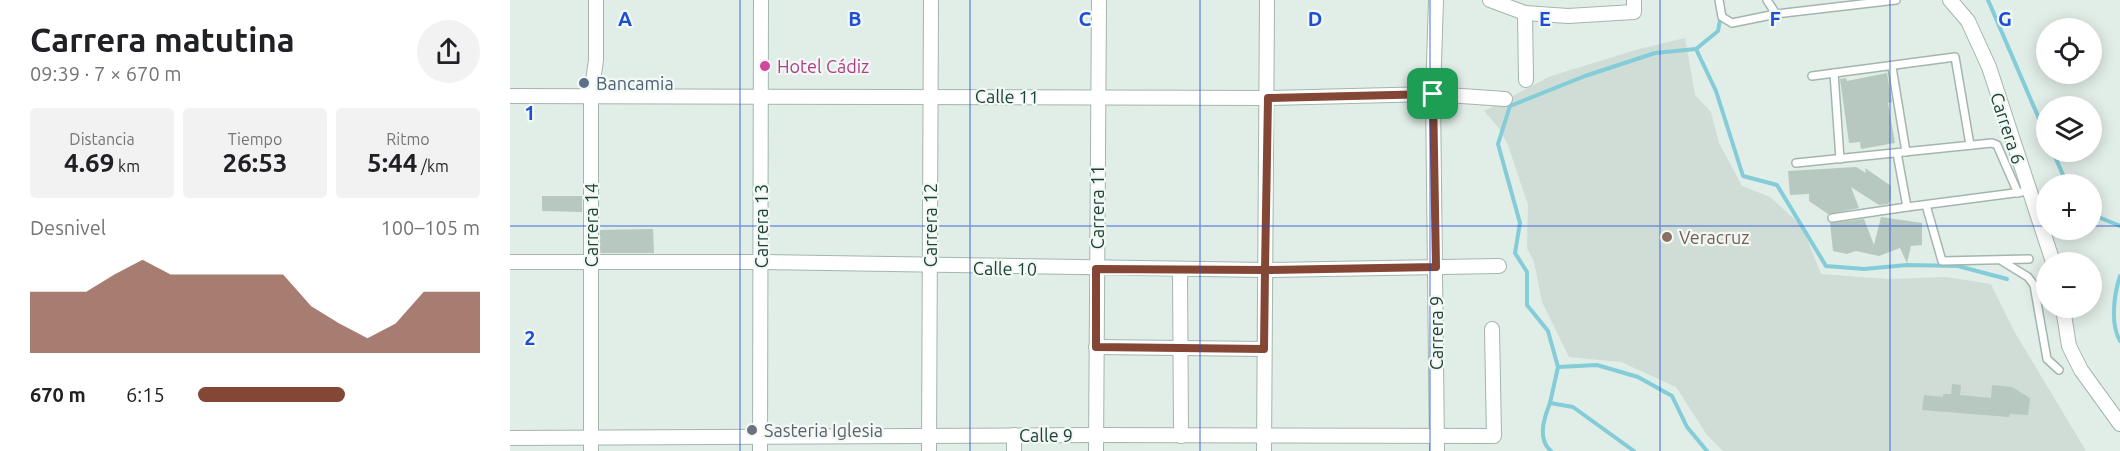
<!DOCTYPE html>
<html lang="es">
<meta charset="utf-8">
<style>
body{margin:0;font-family:Ubuntu,sans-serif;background:#f2f2f2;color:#202124;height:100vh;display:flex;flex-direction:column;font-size:22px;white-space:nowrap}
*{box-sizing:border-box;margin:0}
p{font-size:20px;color:#757577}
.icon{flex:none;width:33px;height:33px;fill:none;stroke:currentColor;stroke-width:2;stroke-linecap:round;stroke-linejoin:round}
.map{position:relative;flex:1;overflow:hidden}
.details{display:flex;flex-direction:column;background:#fff;width:510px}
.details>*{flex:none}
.buttons{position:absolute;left:1526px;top:18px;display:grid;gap:12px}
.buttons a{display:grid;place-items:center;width:66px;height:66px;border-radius:50%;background:#fff;box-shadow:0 3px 15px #0003;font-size:30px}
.pin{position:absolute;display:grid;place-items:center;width:51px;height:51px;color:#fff;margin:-26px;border-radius:12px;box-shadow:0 3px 9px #0006}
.round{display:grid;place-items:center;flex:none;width:63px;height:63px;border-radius:32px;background:#f2f2f2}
.overview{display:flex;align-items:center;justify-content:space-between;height:102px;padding:0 30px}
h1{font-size:33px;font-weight:600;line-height:45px}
.figures{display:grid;grid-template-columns:repeat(3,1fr);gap:9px;height:102px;padding:6px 30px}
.figures div{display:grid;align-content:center;border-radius:6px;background:#f2f2f2;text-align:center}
.figures b{font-size:26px;font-weight:600}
.figures small{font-size:16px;font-weight:400}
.figures p{font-size:16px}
.chart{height:168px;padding:12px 30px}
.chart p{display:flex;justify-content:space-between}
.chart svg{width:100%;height:108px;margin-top:6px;fill:#844736;opacity:.7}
ul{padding:0 30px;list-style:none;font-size:20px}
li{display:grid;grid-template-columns:96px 72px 1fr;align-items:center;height:45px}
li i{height:15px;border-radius:8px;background:#844736}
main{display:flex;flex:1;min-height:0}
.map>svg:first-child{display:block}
.built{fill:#cfddd6}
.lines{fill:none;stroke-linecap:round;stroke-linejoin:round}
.stream{stroke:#83ccd8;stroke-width:4}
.building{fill:#b6c8c0}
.lane-casing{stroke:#a3b6ae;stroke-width:10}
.street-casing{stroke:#a3b6ae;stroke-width:16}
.lane{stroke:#fff;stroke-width:7}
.street{stroke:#fff;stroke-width:14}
.route-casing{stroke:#fff;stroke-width:12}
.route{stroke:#844736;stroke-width:8}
.grid{fill:none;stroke:#1d4ed8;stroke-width:1.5;stroke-opacity:0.55}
.hotel-dot{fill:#d1479c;stroke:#f2f9f5;stroke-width:2}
.service-dot{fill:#5c6f8a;stroke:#f2f9f5;stroke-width:2}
.education-dot{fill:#8d6e63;stroke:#f2f9f5;stroke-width:2}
.worship-dot{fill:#6b7280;stroke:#f2f9f5;stroke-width:2}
.labels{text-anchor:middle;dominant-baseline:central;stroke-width:4.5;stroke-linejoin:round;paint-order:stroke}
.hotel-label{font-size:18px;fill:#b23c85;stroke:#f2f9f5;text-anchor:start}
.service-label{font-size:18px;fill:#4e5e75;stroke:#f2f9f5;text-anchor:start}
.street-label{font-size:18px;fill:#1f4036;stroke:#f2f9f5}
.education-label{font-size:18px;fill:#785e54;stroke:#f2f9f5;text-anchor:start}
.worship-label{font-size:18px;fill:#5b616d;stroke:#f2f9f5;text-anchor:start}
.grid-label{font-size:20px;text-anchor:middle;font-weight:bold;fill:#1d4ed8;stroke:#f2f9f5;stroke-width:4.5;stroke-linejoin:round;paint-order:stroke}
</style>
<main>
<section class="details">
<div class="overview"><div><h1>Carrera matutina</h1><p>09:39 · 7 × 670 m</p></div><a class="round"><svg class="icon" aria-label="share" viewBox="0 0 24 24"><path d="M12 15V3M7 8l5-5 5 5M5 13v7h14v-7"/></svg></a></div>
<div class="figures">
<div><p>Distancia</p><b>4.69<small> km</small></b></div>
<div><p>Tiempo</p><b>26:53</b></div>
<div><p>Ritmo</p><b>5:44<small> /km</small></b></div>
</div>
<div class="chart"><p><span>Desnivel</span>100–105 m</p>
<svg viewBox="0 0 160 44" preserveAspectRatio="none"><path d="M0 44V19L10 19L20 19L30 12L40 6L50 12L60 12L70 12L80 12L90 12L100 25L110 32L120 38L130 32L140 19L150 19L160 19V44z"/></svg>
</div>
<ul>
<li><b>670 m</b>6:15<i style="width:52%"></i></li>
</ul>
</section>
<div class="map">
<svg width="1610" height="451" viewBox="0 0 1610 451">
<rect width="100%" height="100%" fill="#e1ede7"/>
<path class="built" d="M1175 38 1185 95 1201 112 1209 143 1232 186 1260 197 1292 226 1311 274 1377 279 1436 277 1481 284 1504 331 1576 451H1213L1197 435 1166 387 1111 362 1059 357 1032 302 1024 262 1017 248 1018 205 998 145 989 128 974 111 1041 76 1129 49Z"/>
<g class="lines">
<g class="stream">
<path d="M1478 0 1536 135"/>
<path d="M1211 15 1208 31 1186 49 1206 91 1233 176 1267 185 1316 266 1354 269 1397 265 1448 266 1497 279"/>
<path d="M1186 49 1145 53 1075 76 1000 106 988 144 1010 223 1005 253 1017 272V305L1038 331 1048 367 1087 365 1128 377 1162 396 1177 427 1197 451"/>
<path d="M1543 152 1557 184"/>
<path d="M1581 214 1610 226"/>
<path d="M1610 276C1604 294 1600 324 1610 341"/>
<path d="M1048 367 1040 403 1063 407 1124 451"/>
<path d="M1040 403C1034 418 1027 439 1041 451"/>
</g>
</g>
<g class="building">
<path d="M1377 73 1382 102 1378 103 1385 143 1351 149 1350 142 1339 143 1330 79 1336 78 1337 81Z"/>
<path d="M1346 167 1356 173 1355 168 1381 186V199L1378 204 1369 205 1341 187 1349 208 1318 214 1299 201V194L1280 195 1278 171Z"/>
<path d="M32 196H72V212L32 211Z"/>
<path d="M1371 217 1412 223V245L1401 246 1397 263 1390 248 1369 256 1346 251 1337 254 1323 251 1320 223 1354 219 1364 245Z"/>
<path d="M143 229 144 253H90V230Z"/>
<path d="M1442 384 1451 385 1450 395 1481 398 1482 385 1502 387 1520 398 1518 415 1500 414 1499 417 1412 410 1414 395 1433 397V394H1441Z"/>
</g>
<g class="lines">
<g class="lane-casing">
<g id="lane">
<path d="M1209 0 1212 17 1222 23 1266 14 1386 0"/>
<path d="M1257 0 1266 14"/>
<path d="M1382 67 1396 152"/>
<path d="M1324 73 1330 159"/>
<path d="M1302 76 1445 57 1460 145"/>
<path d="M1387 153 1397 207 1512 192"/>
<path d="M1286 163 1482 143 1487 145 1508 193"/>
<path d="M1416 205 1432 261 1519 259"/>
<path d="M1322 218 1397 207"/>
<path d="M1492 261 1518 277 1524 285 1537 359 1549 370"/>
</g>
</g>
<g class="street-casing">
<g id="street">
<path d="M926 0 923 94 927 451"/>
<path d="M980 0 1015 13 1058 16 1124 12V0"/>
<path d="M1440 0 1458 21 1479 67 1543 262"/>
<path d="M1015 13 1016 80"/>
<path d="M0 96 758 98 923 94 995 99"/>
<path d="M0 262H251L755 270 989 266"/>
<path d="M670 269 671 436"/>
<path d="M1553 308 1559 346 1571 370 1610 424"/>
<path d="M586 347 754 349"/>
<path d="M504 435V451"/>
<path d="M0 438 586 435 984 436 982 329"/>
<path d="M81 451V96L86 60V0"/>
<path d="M250 451 251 0"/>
<path d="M419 451 421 0"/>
<path d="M586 451 589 0"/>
<path d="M754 451 757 0"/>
</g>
</g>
<use href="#lane" class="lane"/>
<use href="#street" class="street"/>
</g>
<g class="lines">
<g class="route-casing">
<path id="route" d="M923 94 758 98 755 270 586 269V347L754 349 755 270 926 267 923 94"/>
</g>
<use href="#route" class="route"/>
</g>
<path class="grid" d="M230 0V451M460 0V451M690 0V451M920 0V451M1150 0V451M1380 0V451M0 226H1536M1581 226H1610"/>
<circle class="hotel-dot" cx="255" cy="66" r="6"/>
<circle class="service-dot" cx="74" cy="83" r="6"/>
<circle class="education-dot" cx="1157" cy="237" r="6"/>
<circle class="worship-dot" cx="242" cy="430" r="6"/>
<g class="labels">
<g class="hotel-label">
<text x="267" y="66">Hotel Cádiz</text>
</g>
<g class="service-label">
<text x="86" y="83">Bancamia</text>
</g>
<g class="street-label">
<text transform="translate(497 96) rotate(1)">Calle 11</text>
<text transform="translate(1498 128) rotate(72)">Carrera 6</text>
<text transform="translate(587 207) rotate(-90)">Carrera 11</text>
<text transform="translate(81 225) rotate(-90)">Carrera 14</text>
<text transform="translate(420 225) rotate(-90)">Carrera 12</text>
<text transform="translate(251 226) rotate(-90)">Carrera 13</text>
<text transform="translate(495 268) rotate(1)">Calle 10</text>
<text transform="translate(926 333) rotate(-90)">Carrera 9</text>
<text x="536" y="435">Calle 9</text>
</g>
<g class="education-label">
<text x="1169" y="237">Veracruz</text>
</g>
<g class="worship-label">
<text x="254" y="430">Sasteria Iglesia</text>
</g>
</g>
<g class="grid-label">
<text x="115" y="26">A</text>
<text x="345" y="26">B</text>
<text x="575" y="26">C</text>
<text x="805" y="26">D</text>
<text x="1035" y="26">E</text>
<text x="1265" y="26">F</text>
<text x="1495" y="26">G</text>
<text x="20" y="120">1</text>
<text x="20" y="345">2</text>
</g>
</svg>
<div class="buttons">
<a><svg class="icon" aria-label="locate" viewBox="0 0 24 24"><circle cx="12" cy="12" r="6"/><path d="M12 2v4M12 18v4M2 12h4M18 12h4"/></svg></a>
<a><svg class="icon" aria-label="layers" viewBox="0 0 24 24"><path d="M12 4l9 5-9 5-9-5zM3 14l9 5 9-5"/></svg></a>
<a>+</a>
<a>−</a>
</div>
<div class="pin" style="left:923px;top:94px;background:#1e9e55"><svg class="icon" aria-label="arrive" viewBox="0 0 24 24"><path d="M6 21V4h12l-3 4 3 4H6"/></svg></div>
</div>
</main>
